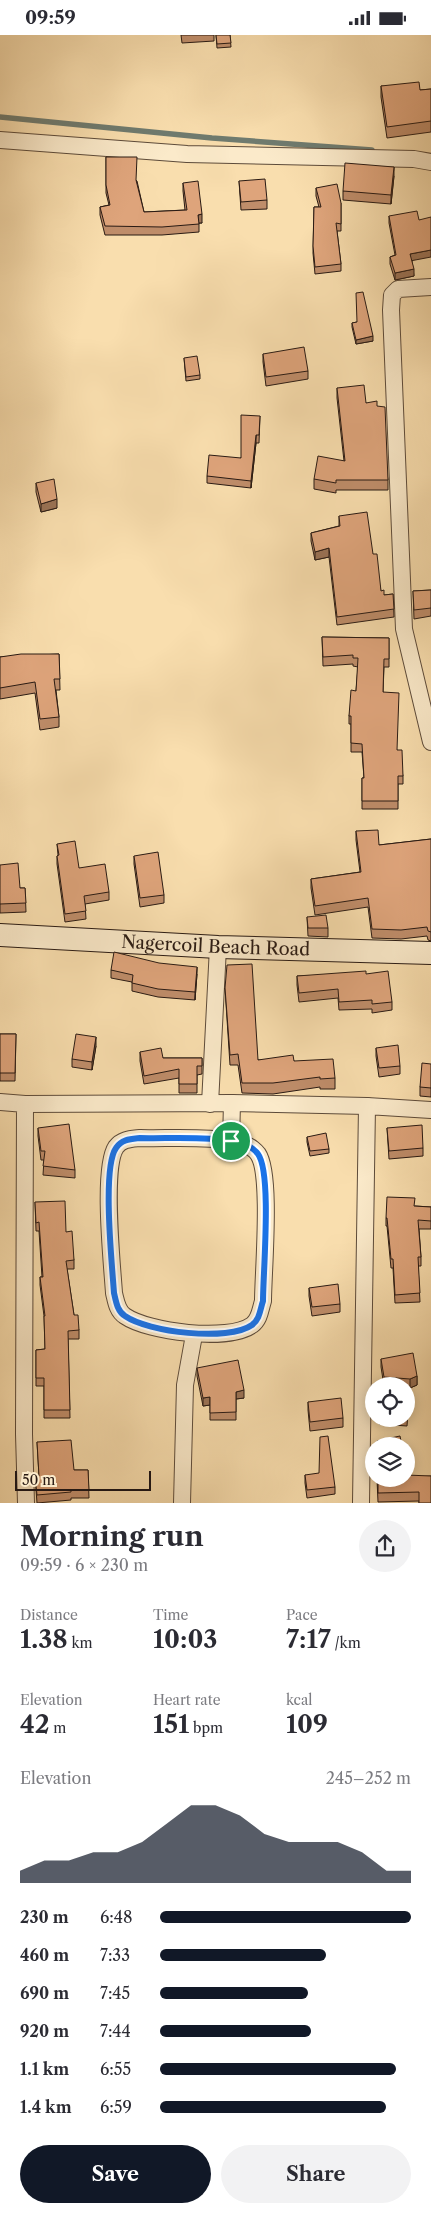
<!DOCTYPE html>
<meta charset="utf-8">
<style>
body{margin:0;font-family:"Libre Caslon Text",serif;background:#f2f2f3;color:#2b2b33;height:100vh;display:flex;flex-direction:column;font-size:19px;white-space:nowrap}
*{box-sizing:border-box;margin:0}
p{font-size:16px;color:#7c7c81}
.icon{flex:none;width:28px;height:28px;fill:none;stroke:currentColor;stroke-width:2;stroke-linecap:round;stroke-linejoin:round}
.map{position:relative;height:1468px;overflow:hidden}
.panel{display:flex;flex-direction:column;background:#fff;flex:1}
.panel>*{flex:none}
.buttons{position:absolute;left:365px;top:1342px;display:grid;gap:10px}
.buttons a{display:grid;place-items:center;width:50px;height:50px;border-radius:50%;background:#fff;box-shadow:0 2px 12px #0003;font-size:25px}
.scale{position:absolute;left:15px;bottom:12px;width:136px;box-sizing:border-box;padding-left:5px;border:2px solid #291a13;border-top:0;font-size:14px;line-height:18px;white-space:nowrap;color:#291a13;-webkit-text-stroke:4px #fbeaca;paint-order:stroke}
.pin{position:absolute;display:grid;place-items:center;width:42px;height:42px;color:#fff;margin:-21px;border:2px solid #fff;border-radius:50%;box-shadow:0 1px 5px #0007}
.round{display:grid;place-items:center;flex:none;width:52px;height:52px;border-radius:26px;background:#f2f2f3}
.summary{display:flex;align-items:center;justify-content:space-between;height:85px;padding:0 20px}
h1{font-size:28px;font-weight:700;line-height:38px}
.stats{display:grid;grid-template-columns:repeat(3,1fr);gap:8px;height:85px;padding:5px 20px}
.stats div{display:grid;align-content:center}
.stats b{font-size:25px;font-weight:700}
.stats small{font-size:14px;font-weight:400}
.stats p{font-size:14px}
.chart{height:140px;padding:10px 20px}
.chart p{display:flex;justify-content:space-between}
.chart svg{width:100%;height:90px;margin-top:5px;fill:#111827;opacity:.7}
.action{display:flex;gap:10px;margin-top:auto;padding:10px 20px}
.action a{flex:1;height:58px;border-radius:30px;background:#111827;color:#fff;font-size:20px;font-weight:700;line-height:58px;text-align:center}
.action a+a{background:#f2f2f3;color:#2b2b33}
ul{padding:0 20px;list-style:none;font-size:16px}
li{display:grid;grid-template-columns:80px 60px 1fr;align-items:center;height:38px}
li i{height:12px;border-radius:6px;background:#111827}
.status{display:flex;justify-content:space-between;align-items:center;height:35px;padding:0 25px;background:#fff;direction:ltr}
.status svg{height:14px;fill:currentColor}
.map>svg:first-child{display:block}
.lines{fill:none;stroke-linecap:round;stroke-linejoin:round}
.stream{stroke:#6f7b6f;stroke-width:5.5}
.minor-casing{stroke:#5d4b3a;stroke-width:18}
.secondary-casing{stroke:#291a13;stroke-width:24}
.minor{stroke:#fbeaca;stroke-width:16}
.secondary{stroke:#fbeaca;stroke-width:22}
.wall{fill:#bf8d6a;stroke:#291a13}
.shaded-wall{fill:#9b7356;stroke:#291a13}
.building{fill:#dea47b;stroke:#291a13}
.route-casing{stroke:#fff;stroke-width:10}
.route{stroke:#1a73e8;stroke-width:6}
.labels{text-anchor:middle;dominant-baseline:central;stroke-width:4;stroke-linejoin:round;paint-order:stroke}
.street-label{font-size:18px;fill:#291a13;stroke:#fbeaca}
</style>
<div class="status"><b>09:59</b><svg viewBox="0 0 49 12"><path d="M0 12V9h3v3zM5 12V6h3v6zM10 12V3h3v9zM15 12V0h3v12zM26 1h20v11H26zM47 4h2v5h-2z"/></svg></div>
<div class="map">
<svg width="431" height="1468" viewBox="0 0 431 1468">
<rect width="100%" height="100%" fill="#f9deae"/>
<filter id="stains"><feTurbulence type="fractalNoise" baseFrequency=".004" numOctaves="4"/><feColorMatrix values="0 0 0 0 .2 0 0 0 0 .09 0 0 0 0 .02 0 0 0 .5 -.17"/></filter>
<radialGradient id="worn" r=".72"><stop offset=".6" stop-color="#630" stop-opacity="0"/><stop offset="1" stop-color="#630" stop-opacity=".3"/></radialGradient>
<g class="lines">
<path class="stream" d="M0 82 212 103 372 115"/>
<g class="minor-casing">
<g id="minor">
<path d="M0 105 187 119 414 124 431 127"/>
<path d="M431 252 398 254 392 260 391 275 404 594 431 707"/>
<path d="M0 1067 25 1069 24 1399 26 1468"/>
<path d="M25 1069 232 1068 367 1071"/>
<path d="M210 1069 218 912"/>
<path d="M140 1103C167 1104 223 1100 246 1110 250 1111 256 1116 258 1119 272 1139 263 1238 263 1266 260 1275 260 1284 252 1290 228 1307 148 1297 125 1281 117 1276 116 1266 114 1258 112 1228 102 1133 116 1112 122 1104 131 1104 140 1103Z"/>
<path d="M231 1106 232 1068"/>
<path d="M182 1468 185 1350 194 1300"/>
<path d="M361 1468 367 1071 431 1075"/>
</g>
</g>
<g class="secondary-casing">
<g id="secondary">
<path id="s1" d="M0 900 218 912 431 918"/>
</g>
</g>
<use href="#minor" class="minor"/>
<use href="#secondary" class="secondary"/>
</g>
<g class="wall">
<path d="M181 0H214V6L182 8Z"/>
<path d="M216 0H230L231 12 217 13Z"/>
<path d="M381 51 420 55 431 54V97L387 103 381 62Z"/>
<path d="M106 122 137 146 144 177 185 175 183 156V148L202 188H199V197L162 200H105L100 180V172L109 170 106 158Z"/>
<path d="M394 141 391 169 343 165V156Z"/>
<path d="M239 146 267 165V174L241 175Z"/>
<path d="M316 153 341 168V196H337L341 229V236L315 239 313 218 314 172H319L316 161Z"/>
<path d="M389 181 412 226 414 241 395 245 390 229V222L395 220 389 188Z"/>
<path d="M357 287 373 306 356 309 352 292V288Z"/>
<path d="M263 319 308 336V344L266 351 263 327Z"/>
<path d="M184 323 200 340V344L186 346Z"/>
<path d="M337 353 366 368 377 371 388 445V455H336V458L314 454V444L344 426 337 363Z"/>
<path d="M260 381 259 408H256L251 453 207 448V441L241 423Z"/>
<path d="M36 448 57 473 41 477 36 457Z"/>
<path d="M339 481 373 519 381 556 384 560 393 559 394 582 337 590 329 522 315 525 311 506V498L339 491Z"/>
<path d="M431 555V581L414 584 413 556Z"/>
<path d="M322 602 389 603V632H384L383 657 403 741V749H398V774H362V743H364L362 717H351V689H349V681L356 656 358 632 353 631V629L323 631Z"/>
<path d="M59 619 60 655H56L59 682V692L40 695 35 658 0 664V622Z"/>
<path d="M356 796 379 810 431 804V906L428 905 427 901 401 904 372 903 368 872 315 880 311 853V844L360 837 356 805Z"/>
<path d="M57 809 79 833 109 857V865L85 869 86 884 65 887 57 829V821L58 820Z"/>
<path d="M134 821 164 860V868L140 872 134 829Z"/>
<path d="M0 830 20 853H25L26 877 0 878Z"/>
<path d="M307 882 328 893V902L308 901Z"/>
<path d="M111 935 197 939 195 965 158 962 132 956V947L111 943Z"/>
<path d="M366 939 392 967V975L372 978V974L339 975 338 963 299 967 297 950V941Z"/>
<path d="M225 953 258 1025 294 1026 335 1043V1054H320V1052L273 1059 242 1058 238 1030H230Z"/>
<path d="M0 999H16L15 1046H0Z"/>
<path d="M96 1011 92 1035 72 1032V1024Z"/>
<path d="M376 1013 400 1031V1039L379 1042 376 1021Z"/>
<path d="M140 1017 163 1023H202V1039L197 1040V1058H179V1043L144 1049 140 1026Z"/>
<path d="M431 1029V1062L420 1061V1052Z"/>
<path d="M38 1093 75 1135V1143L43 1140 44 1125H41L38 1101Z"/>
<path d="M387 1093 423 1113V1121L389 1124Z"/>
<path d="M307 1102 329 1114V1118L310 1121 307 1107Z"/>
<path d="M35 1167 66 1197 74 1225V1234H67L74 1280 79 1295V1304H68L70 1383H44V1351H36V1315L45 1314 44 1281 40 1250V1242H42L39 1196H36Z"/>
<path d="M415 1171 431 1172V1194H419L421 1222V1231H418L420 1267 395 1268 393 1233H391L387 1191H386V1183Z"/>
<path d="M309 1253 340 1269V1277L312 1281 309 1261Z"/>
<path d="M381 1324 417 1341V1350L410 1353 406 1352V1351H384L381 1332Z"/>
<path d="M197 1333 244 1363 236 1364V1385H210V1370L203 1371 197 1341Z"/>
<path d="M406 1355 409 1363 407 1391 379 1389V1384H406Z"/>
<path d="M308 1367 343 1383V1392L310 1396 308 1375Z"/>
<path d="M37 1407 74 1435H88L89 1463H71V1465L37 1468 35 1441H39Z"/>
<path d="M305 1440 335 1452V1459L307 1463 305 1448Z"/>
<path d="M431 1441V1468H419V1466L378 1467 377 1444Z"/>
</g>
<g class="shaded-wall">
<path d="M394 132V141L391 169V160Z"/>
<path d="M202 179V188H198V180Z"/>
<path d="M431 215V222L410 226V219Z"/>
<path d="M414 234V241L395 245V238Z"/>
<path d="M373 301V306L356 309V305Z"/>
<path d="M256 400V408L251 453V446Z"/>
<path d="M57 464V473L41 477V469Z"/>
<path d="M329 513V522L315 525V517Z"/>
<path d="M197 932V939L195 965V957Z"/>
<path d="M96 1002V1011L92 1035V1027Z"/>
<path d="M417 1341V1350L410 1353V1344Z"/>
<path d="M244 1355V1363L236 1364V1357Z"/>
<path d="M210 1362V1370L203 1371V1363Z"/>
</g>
<g class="building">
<path d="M216 0H230L231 8 217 9Z"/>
<path d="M419 47 420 55 431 54V86L387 92 381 51Z"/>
<path d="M106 122H137L136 145 144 177 187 175 183 148 198 146 202 179 198 180 199 189 162 192 105 191 100 172 110 170 106 150Z"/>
<path d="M345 128 394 132 391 160 343 156Z"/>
<path d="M265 144 267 165 241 167 239 146Z"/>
<path d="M337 149 341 168V189L336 188 341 229 315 232 313 211 314 172H321L316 153Z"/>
<path d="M417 176 419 185 431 182V215L410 219 414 234 395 238 390 222 396 220 389 181Z"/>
<path d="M363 257 373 301 356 305 352 288 357 287 356 258Z"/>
<path d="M304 312 308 336 266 342 263 319Z"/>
<path d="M197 321 200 340 186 342 184 323Z"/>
<path d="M364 350 366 368 377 366V371L385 372 388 445H336V448L314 444 318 421 345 426 337 353Z"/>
<path d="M241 380 260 381 259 400H256L251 446 207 441 209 420 241 423Z"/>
<path d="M54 444 57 464 41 469 36 448Z"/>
<path d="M367 477 373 519H377L381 556 384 555V560L393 559 394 574 337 582 329 513 315 517 311 498 340 491 339 481Z"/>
<path d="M431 555V573L414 575 413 556Z"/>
<path d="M322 602 389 603V624H384L383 657 399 658 397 715H402L403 741H398V766H362V743H364L362 709 351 708V681H349L351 655 356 656 358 623H353V620L323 622Z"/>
<path d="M21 619H59L60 644H54L59 682 40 684 35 647 0 653V622Z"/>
<path d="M378 795 379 810 431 804V897L428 896 427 892 401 895 372 894 368 863 315 871 311 844 361 837 356 796Z"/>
<path d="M75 806 79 833 105 829 109 857 84 861 86 876 65 879 57 821 59 820 57 809Z"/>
<path d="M158 817 164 860 140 863 134 821Z"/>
<path d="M18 828 20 853H25L26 868 0 869V830Z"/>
<path d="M326 880 328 893H308L307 882Z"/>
<path d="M114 917 159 928 197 932 195 957 158 954 132 948 133 940 111 935Z"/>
<path d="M252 929 258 1025 293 1020 294 1026 333 1024 335 1043 320 1044V1042L273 1048H242L238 1019 230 1020 225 953 227 930Z"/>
<path d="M366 936V939L388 936 392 967 372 969V965L339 967 338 954 299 958 297 941Z"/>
<path d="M0 999H16L15 1038H0Z"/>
<path d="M76 999 96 1002 92 1027 72 1024Z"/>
<path d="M398 1010 400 1031 379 1033 376 1013Z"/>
<path d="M161 1013 163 1023H202V1031H197V1049H179V1034L144 1041 140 1017Z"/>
<path d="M422 1028 431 1029V1053L420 1052Z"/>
<path d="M69 1089 75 1135 43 1131 45 1116H41L38 1093Z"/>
<path d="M422 1090 423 1113 389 1116 387 1093Z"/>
<path d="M326 1098 329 1114 310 1116 307 1102Z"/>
<path d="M387 1162 415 1163 414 1171 431 1172V1186L418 1185 421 1222H418L420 1258 395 1260 393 1224H391L387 1183H386Z"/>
<path d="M65 1166 66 1197 72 1196 74 1225 66 1226 74 1280H78L79 1295 68 1296 70 1375H44V1343H36V1315L45 1314 44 1281H45L40 1242H43L39 1187 36 1188 35 1167Z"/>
<path d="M338 1249 340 1269 312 1272 309 1253Z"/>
<path d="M413 1318 417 1341 410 1344 384 1342 381 1324Z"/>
<path d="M238 1325 244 1355 236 1357V1377L210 1378V1362L203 1363 197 1333Z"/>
<path d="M406 1355H409L407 1382H406Z"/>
<path d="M341 1363 343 1383 310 1387 308 1367Z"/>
<path d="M328 1401 335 1452 307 1455 305 1440 319 1438 320 1402Z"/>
<path d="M400 1401 402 1411H378L377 1406Z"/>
<path d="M71 1405 74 1435H88L89 1455H71V1457L37 1460 35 1441H39L37 1407Z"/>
<path d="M406 1440 431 1441V1468H419V1457L378 1458V1444H406Z"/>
</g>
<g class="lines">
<g class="route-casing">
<path id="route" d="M140 1103C167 1104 223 1100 246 1110 250 1111 256 1116 258 1119 272 1138 263 1238 263 1266 260 1275 260 1284 252 1290 228 1307 148 1297 125 1281 117 1276 116 1266 114 1258 112 1229 102 1133 116 1113 122 1104 131 1104 140 1103Z"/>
</g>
<use href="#route" class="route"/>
</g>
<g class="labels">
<g class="street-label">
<text stroke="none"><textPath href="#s1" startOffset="216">Nagercoil Beach Road</textPath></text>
</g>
</g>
<rect width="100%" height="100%" filter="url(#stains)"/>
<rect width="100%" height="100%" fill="url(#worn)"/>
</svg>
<div class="buttons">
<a><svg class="icon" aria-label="locate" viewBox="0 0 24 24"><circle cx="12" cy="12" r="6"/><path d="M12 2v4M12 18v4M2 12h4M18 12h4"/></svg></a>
<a><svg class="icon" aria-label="layers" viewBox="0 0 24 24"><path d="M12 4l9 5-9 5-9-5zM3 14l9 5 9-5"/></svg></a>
</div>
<div class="scale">50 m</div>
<div class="pin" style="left:231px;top:1106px;background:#1e9e55"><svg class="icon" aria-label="arrive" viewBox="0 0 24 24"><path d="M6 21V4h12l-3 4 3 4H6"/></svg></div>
</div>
<section class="panel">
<div class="summary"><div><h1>Morning run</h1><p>09:59 · 6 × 230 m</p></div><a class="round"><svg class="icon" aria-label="share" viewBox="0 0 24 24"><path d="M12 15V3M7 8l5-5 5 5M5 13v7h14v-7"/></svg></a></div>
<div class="stats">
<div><p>Distance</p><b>1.38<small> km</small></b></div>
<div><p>Time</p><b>10:03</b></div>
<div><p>Pace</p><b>7:17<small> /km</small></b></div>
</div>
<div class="stats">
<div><p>Elevation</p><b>42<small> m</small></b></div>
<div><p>Heart rate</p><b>151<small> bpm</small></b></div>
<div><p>kcal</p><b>109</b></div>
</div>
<div class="chart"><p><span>Elevation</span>245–252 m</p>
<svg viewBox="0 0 160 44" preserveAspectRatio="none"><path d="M0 44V38L10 33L20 33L30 29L40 29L50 24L60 15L70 6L80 6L90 11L100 20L110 24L120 24L130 24L140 29L150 38L160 38V44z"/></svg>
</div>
<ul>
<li><b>230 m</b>6:48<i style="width:100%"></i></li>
<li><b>460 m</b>7:33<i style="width:66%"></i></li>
<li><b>690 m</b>7:45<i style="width:59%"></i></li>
<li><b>920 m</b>7:44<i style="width:60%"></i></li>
<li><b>1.1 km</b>6:55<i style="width:94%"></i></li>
<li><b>1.4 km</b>6:59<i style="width:90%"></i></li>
</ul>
<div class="action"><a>Save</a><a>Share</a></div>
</section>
